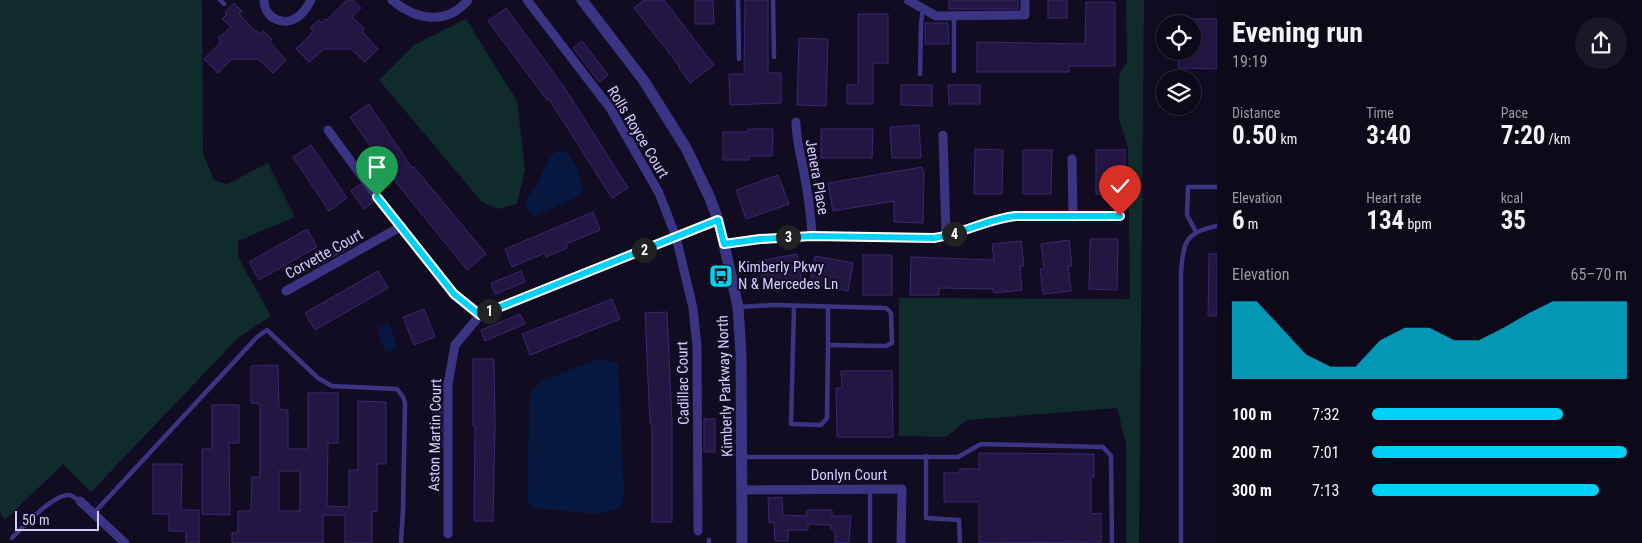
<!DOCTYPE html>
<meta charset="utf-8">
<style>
body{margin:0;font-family:"Roboto Condensed",sans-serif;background:#1b1726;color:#f1f3f6;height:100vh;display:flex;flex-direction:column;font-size:19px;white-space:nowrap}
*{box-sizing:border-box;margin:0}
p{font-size:16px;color:#9a9aa2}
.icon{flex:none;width:28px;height:28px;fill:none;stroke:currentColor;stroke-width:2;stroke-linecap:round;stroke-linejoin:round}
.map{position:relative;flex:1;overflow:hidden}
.drawer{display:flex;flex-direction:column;background:#0d0919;width:425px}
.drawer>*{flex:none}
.tools{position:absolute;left:1156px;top:15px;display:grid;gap:10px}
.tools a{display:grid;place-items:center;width:45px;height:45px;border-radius:50%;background:#0d0919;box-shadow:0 2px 12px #0003,0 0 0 1px #2d2a38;font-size:25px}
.scale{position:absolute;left:15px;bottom:12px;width:84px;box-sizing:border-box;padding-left:5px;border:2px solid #d4ccff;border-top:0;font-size:14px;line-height:18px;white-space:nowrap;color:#d4ccff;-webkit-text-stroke:4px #110c21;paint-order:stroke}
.pin{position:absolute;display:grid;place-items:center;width:42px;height:42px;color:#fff;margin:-51px -21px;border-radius:50% 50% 50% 0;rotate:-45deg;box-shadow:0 0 5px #0007}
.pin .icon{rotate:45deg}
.km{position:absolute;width:25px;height:25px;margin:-12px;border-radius:50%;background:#222;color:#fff;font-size:14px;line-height:25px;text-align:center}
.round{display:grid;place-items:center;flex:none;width:52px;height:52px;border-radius:26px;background:#1b1726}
.overview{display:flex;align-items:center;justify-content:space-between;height:85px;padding:0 15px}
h1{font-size:28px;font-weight:700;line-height:38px}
.stats{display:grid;grid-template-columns:repeat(3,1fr);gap:8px;height:85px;padding:5px 15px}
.stats div{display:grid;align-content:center}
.stats b{font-size:25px;font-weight:700}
.stats small{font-size:14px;font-weight:400}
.stats p{font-size:14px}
.chart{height:140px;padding:10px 15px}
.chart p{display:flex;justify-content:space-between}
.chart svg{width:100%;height:90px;margin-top:5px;fill:#00d2f7;opacity:.7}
ul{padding:0 15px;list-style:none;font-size:16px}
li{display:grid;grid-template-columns:80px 60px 1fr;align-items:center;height:38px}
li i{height:12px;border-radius:6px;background:#00d2f7}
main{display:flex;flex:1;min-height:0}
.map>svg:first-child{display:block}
.green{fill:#0f2b2b}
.water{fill:#06183f}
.building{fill:#221743;stroke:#3a2870;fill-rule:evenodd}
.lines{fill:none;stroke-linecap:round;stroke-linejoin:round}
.service{stroke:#3b3483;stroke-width:4.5}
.minor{stroke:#3b3483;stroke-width:9}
.tertiary{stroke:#3b3483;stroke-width:11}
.route-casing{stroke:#fff;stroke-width:10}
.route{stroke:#00d2f7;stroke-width:6}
.labels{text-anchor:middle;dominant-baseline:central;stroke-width:4;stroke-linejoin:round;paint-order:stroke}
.street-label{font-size:15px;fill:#d4ccff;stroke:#110c21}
.poi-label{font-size:15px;fill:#d4ccff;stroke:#110c21;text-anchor:start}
</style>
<main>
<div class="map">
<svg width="1217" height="543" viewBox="0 0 1217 543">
<rect width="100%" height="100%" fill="#110c21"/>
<g class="green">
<path d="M0 0H202L203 153 214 180 227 184 268 163 295 217 238 241V257L271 316 238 338 91 492 63 464 5 520 0 513Z"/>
<path d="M1126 0H1144L1139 543H1126V444L1117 408 967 420 946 437 899 436V298L1130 299 1128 147 1119 119V75L1127 62Z"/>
<path d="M466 19 517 101 525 170 517 204 498 209 482 202 379 80 414 45Z"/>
</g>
<g class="water">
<path d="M558 150 568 153 579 172 583 190 579 196 535 216 527 211 526 199 536 186 551 156Z"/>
<path d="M389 323 398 348 386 353 376 328Z"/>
<path d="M596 360 610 361 618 364 624 494 621 508 596 514 535 508 528 503 529 395 541 381Z"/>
</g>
<g class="building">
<path d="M347 0H353L361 8 352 17 364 28 362 31 365 35 378 49 365 62 351 49H324L309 62 296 49 310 35 313 31 310 28 319 20 322 23 326 19 327 20Z"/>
<path d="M644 0H664L714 65 690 83 679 68 680 67 634 8Z"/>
<path d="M695 0H713L714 24H695Z"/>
<path d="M745 0H768V73H781V103L730 105 729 74H744Z"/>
<rect x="949" y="0" width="69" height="9"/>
<rect x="1048" y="0" width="19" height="18"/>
<path d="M1086 2H1115V66H1069V72H977V42L1085 44Z"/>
<path d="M234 3 242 11 239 14 255 31 256 30 260 34 263 31 272 39 270 42 286 60 273 73 258 59H232L218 73 204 59 221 42 218 38 231 27 222 19 227 14 225 12Z"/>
<path d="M506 8 564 87 628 188 612 198 549 99 547 100 488 21Z"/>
<path d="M858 14H888V63H873V104H847V85H858Z"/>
<path d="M1192 19H1217V69L1178 68V51H1192Z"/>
<path d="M925 23H948L949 44H925Z"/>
<path d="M799 38 828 39 826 106 797 105Z"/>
<path d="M582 41 608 75 599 82 573 48Z"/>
<path d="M901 85H932V106L901 105Z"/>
<path d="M948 85H980V104H949Z"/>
<path d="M369 104 412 168 414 167 486 254 467 270 391 176 350 117Z"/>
<path d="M919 125 921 158H892L890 127Z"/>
<path d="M748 129H773L772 156H749V160H723V132H748Z"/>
<path d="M821 129H873L872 158H821Z"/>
<path d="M311 145 347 198 329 211 293 157Z"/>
<path d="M975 149 1003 150 1002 194H974Z"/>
<path d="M1023 150H1052L1051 194H1023Z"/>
<rect x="1096" y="150" width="29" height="44"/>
<path d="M922 167 924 173 923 223 894 222V201L833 211 828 183Z"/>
<path d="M778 175 789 204 746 219 736 190Z"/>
<path d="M360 184 373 202 364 209 351 191Z"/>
<path d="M593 212 600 230 566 244 567 248 546 257 545 253 512 267 505 249Z"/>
<path d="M307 229 317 247 259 280 249 262Z"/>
<path d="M354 236 358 243 322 263 318 256Z"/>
<path d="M1090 239H1118L1117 290 1089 289Z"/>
<path d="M1069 240 1072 266H1068L1071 291 1043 294 1040 269 1044 268 1041 244Z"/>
<path d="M1021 241 1024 266H1020L1022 290 994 293 993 289 939 288V295H910L911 257 994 260 992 244Z"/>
<path d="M797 254 802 283 764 289 759 261Z"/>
<path d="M1209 254H1217V316H1208Z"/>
<rect x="863" y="255" width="29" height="40"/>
<path d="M815 256 853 263 848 291 810 283Z"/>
<path d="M378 271 388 288 315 330 305 313Z"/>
<path d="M521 271 525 282 495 294 491 283Z"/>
<path d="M612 299 620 319 530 355 522 334Z"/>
<path d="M424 309 435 337 414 345 403 317Z"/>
<path d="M667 312 672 422V522H652V424H650L645 313Z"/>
<path d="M520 314 525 324 485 341 481 330Z"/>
<path d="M473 359H494L495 426 493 521H474L475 426H473Z"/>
<path d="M278 365 279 409 288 410V449H308V393H338V443H328L327 506 349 507V470H358V401L386 402V464H377V511L372 512V543H345V515H323V543H232V533H238V511H251L252 477H260V404L251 403V366ZM279 471H300V511H279Z"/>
<path d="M841 371H892L893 437H837L836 388H842Z"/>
<path d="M433 404H442V446H432Z"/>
<path d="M212 405H239V443H229L230 515 202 514V449H212Z"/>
<rect x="704" y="419" width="11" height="33"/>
<path d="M979 453 1094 454V477H1091V514L1101 513V542L979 543V502H944V473H960V469H979Z"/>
<path d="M153 464H182L181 510H199V543H186V531H169V514H153Z"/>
<path d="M782 497 783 515 807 516V510H832V516H851L849 543H835V530H831V525L808 524V530H788V541H775L774 522 769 523 768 498Z"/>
</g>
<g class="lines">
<g class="service">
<path d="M220 0 224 4"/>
<path d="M738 0 739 59"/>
<path d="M773 0 774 57"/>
<path d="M954 16V71"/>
<path d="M920 74 921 24 923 8"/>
<path d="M1196 232 1187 215 1188 187H1217"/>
<path d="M739 307 773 305 886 308 891 313 892 343 886 346 828 345 827 418 821 425 791 424 794 306"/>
<path d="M828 345V307"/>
<path d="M926 456V518L959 520 960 543"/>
<path d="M743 457H958L981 444 1103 447 1111 456 1112 543"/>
<path d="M93 514 257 337 267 330 318 378 332 386 397 389 403 397 405 403 403 509 401 543"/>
<path d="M12 538C23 527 54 493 70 495 73 496 77 500 80 501"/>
<path d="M709 543V540"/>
<path d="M870 543V489"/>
<path d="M1181 543V271C1184 242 1185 232 1217 226"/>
</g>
<g class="minor">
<path d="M264 0C264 18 284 28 299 16 304 12 308 6 311 0"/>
<path d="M392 0C416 20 446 26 468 0"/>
<path d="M527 0 610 108 659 193 676 237 693 308 697 347 698 531"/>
<path d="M908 0 936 16 1025 15V0"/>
<path d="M796 122C796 140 801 156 804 173 808 194 811 215 812 236"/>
<path d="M328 130 377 197 454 294 480 315"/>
<path d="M943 135 946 236"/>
<path d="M1072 159 1073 217"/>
<path d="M724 244 760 239 812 236 934 238C962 234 987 219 1016 216H1120"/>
<path d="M286 291 402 226"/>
<path d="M742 490 902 489 901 543"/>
<path d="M80 501 125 543"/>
<path d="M448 534V384L455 345 480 315 718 220"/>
</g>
<path class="tertiary" d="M582 0 644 81 686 148 710 198 718 220 724 244 738 307 741 355 742 543"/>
</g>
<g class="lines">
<g class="route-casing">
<path id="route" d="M377 197 454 294 480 315 718 220 724 244 760 239 812 236 934 238C962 234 987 219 1016 216H1120"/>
</g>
<use href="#route" class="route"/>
</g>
<defs>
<g id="bus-square" transform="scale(1.25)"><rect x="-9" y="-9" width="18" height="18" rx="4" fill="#00d2f7" stroke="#110c21"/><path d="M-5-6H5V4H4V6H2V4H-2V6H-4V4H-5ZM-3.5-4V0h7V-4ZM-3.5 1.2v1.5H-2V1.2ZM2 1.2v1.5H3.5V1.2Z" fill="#111"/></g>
</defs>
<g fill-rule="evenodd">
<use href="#bus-square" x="721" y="276"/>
</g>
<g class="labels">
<g class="street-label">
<text transform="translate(638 132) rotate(59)">Rolls Royce Court</text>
<text transform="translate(817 177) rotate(80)">Jenera Place</text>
<text transform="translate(324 254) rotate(-29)">Corvette Court</text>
<text transform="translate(683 383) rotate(-91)">Cadillac Court</text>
<text transform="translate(725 386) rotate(-92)">Kimberly Parkway North</text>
<text transform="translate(435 435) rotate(-89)">Aston Martin Court</text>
<text x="849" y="475">Donlyn Court</text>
</g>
<g class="poi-label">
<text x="738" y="267">Kimberly Pkwy<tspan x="738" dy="17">N &amp; Mercedes Ln</tspan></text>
</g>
</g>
</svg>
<div class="tools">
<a><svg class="icon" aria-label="locate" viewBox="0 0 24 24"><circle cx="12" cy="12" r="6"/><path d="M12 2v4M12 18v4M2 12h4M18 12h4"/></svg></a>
<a><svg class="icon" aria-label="layers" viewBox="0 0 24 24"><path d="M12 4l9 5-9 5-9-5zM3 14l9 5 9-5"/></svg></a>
</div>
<div class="scale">50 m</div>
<div class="pin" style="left:377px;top:197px;background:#1e9e55"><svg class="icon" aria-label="arrive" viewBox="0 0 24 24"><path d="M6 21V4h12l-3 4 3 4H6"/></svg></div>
<div class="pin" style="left:1120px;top:216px;background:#d93025"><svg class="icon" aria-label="check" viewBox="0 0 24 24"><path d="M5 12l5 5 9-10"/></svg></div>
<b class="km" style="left:489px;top:311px">1</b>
<b class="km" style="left:644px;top:250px">2</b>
<b class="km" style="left:788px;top:237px">3</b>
<b class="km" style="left:954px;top:234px">4</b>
</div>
<section class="drawer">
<div class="overview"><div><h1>Evening run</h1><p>19:19</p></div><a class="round"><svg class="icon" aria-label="share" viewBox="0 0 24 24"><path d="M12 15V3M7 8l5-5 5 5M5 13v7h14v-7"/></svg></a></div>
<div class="stats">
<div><p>Distance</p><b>0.50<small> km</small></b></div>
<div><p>Time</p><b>3:40</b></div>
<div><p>Pace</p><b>7:20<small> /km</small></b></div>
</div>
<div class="stats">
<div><p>Elevation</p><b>6<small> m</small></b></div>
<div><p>Heart rate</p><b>134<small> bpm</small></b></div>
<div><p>kcal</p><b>35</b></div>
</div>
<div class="chart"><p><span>Elevation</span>65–70 m</p>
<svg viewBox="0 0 160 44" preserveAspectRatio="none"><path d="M0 44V6L10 6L20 19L30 32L40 38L50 38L60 25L70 19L80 19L90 25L100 25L110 19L120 12L130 6L140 6L150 6L160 6V44z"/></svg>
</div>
<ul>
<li><b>100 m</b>7:32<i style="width:75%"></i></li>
<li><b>200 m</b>7:01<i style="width:100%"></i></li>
<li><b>300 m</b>7:13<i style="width:89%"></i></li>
</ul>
</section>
</main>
